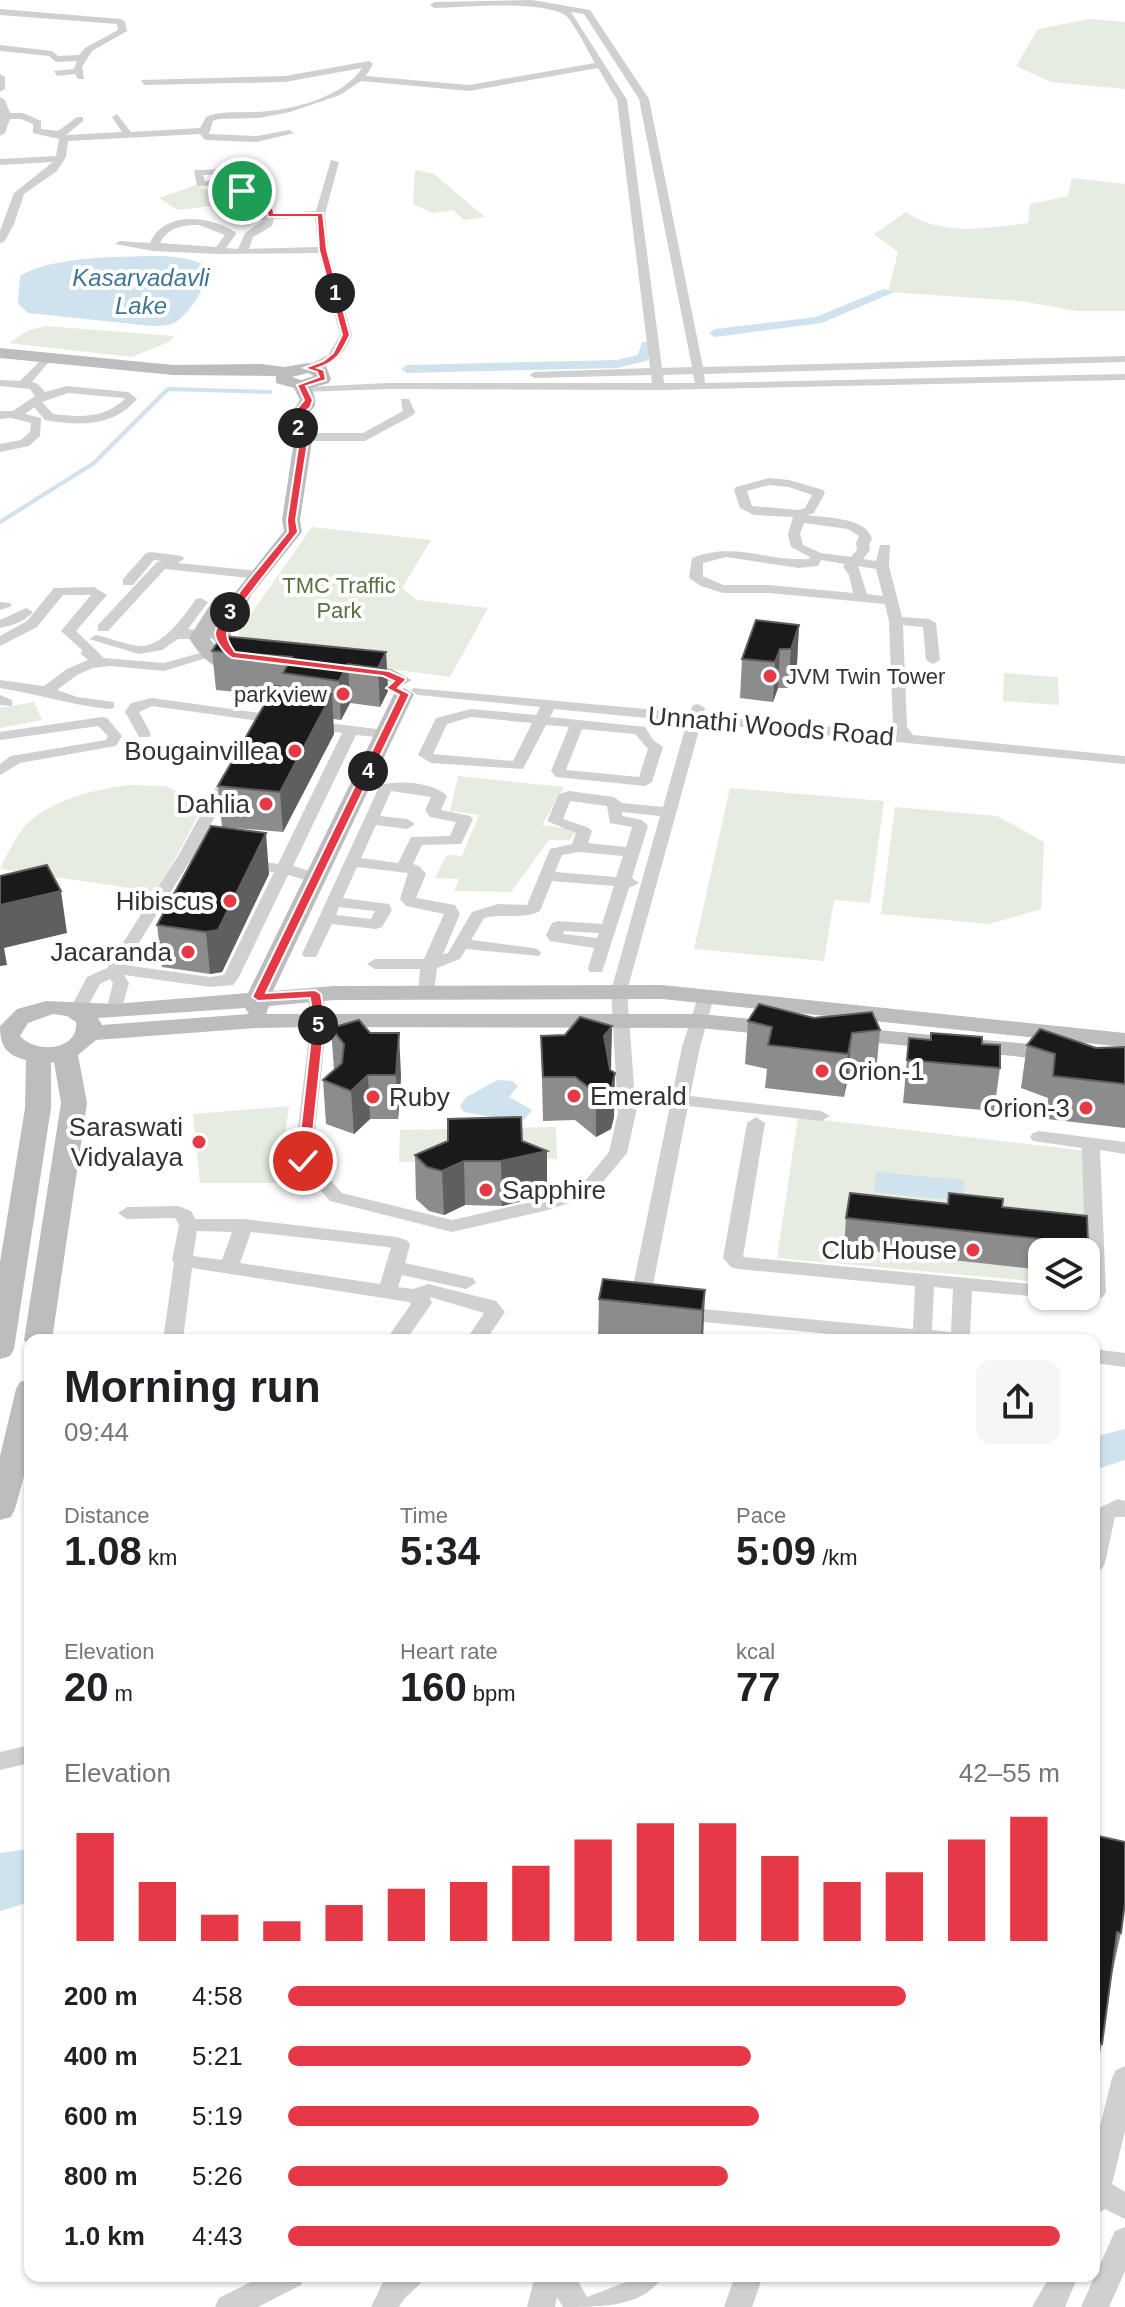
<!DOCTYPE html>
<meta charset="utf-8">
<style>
body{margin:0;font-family:Helvetica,sans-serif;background:#f6f6f6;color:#202124;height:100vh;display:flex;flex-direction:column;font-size:30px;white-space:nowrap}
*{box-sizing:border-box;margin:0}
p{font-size:26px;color:#757577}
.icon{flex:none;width:44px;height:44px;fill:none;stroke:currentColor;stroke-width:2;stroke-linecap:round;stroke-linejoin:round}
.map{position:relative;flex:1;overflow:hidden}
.side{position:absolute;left:24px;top:1334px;width:1076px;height:948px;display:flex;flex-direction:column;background:#fff;border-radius:16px;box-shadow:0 2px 6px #0004}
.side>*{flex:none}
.buttons{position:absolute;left:1028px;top:1238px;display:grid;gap:16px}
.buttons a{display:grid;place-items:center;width:72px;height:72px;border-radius:16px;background:#fff;box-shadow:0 2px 6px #0004;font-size:40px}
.pin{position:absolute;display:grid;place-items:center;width:68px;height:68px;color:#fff;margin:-34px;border:4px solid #fff;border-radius:50%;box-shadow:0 2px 8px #0007}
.km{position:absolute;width:40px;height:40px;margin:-20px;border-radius:50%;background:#222;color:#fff;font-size:22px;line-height:40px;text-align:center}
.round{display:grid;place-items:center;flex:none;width:84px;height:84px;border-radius:16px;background:#f6f6f6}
.head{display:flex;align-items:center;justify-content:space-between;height:136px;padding:0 40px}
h1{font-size:44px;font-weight:700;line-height:60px}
.metrics{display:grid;grid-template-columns:repeat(3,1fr);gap:12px;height:136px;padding:8px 40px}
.metrics div{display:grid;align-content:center}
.metrics b{font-size:40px;font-weight:700}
.metrics small{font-size:22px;font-weight:400}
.metrics p{font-size:22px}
.chart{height:224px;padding:16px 40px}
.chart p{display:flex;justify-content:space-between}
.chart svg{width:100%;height:144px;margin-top:8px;stroke:#e63946;stroke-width:6}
ul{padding:0 40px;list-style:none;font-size:26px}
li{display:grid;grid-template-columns:128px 96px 1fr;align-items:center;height:60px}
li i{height:20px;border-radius:10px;background:#e63946}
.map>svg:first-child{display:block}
.green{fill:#e6ecdf}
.water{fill:#cfe2ee}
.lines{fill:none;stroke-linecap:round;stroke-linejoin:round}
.stream{stroke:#cfe2ee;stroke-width:4}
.canal{fill:#cfe2ee;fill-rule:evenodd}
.street{fill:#d0d0d0;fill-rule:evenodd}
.secondary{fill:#bdbdbd;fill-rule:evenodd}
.wall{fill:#8c8c8c}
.shaded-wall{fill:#5f5f5f}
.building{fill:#1a1a1a;stroke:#5f5f5f;stroke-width:2}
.route{fill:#e63946;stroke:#fff;stroke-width:2}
.poi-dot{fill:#e63946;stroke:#fff;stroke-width:3}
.labels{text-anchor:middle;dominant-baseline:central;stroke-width:8;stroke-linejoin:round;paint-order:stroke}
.far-park-label{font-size:22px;fill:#56703f;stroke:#fff}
.far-poi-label{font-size:22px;fill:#333;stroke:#fff;text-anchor:start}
.far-water-label{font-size:24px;font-style:italic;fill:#3f7597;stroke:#fff}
.street-label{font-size:26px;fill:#333;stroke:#fff}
.poi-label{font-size:26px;fill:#333;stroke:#fff;text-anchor:end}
</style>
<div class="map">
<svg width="1125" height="2307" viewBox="0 0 1125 2307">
<rect width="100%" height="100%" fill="#fff"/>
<g class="green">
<path d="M1090 19 1125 22V89L1051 82 1016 66 1038 29Z"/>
<path d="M415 170 434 174 485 217 464 220 453 210 433 213 413 204Z"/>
<path d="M1072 178 1125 184V311H1076L1021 301 888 292 898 252 874 234 906 212C942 237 987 228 1028 223L1030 204 1068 196Z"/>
<path d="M196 185 212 192 207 198 211 206 177 210 159 198Z"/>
<path d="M46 326 174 336 171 341 132 357 9 343 29 330Z"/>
<path d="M312 527 431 540 402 588 417 600 488 608 450 677 304 657 239 639V631Z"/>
<path d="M1004 673 1058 677 1059 705 1003 701Z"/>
<path d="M34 702 42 720 0 728V708Z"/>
<path d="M458 776 564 787 542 825 577 830 570 840H549L511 892 454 891 459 879 435 878 447 855 462 856 479 815 450 811Z"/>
<path d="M128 785 165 786 205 803 157 892 0 869C6 857 13 842 21 831 44 801 93 790 128 785Z"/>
<path d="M730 788 884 801 870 903 834 900 824 961 694 949Z"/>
<path d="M895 807 997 816 1044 842 1041 909 989 924 881 914Z"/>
<path d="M289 1106 278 1183H200L193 1114Z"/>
<path d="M798 1117 1087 1151 1086 1252H1042V1282L777 1258Z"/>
<path d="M556 1127 557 1159 399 1162 400 1130Z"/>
</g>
<g class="water">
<path d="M111 257C140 257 178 252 205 265 210 282 192 311 177 321 170 326 160 326 152 326L28 313 18 304 20 276C46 261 81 259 111 257Z"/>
<path d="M498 1080 512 1081 518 1086 509 1097 532 1110 524 1120C511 1123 481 1114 464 1112L460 1106 466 1097Z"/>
<path d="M876 1172 964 1180 963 1201 874 1192Z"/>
<path d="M1125 1429V1460L1094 1470V1437Z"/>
<path d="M30 1849V1902L0 1911V1853Z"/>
</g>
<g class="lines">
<path class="stream" d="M0 522 94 463 168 389 270 392"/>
<g class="canal">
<path d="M884 289 894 292 822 323 715 337 709 333 715 329 816 317Z"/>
<path d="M642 342H650L651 356 646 361 617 368 407 373 401 369 407 365 617 360 638 355Z"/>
</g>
<g class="street">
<path d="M532 0 590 10 649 99 703 367 1125 356V362L704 374 705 383 1125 374V380L658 390 388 389 301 392 299 390 305 387 388 383H652L651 375 535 378 529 375 535 372 650 368 617 100 598 68 469 91 361 81 340 95 290 112 259 118 218 119 213 121 209 134 257 136 289 130 294 133 257 142 205 140 200 134 68 141 66 157 57 171 24 194 14 224 4 242 0 243V231L14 193 53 162 0 165V159L56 156 59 139 33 133V124L21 119H10L5 133 0 136V97L5 100 10 113H23L41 121V129L58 131 77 117H83V121L66 135 122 132 112 117 117 114 131 132 200 128 206 117 211 115C226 111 240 113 255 112 289 111 343 98 362 68L285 82 144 85 141 80 285 76 369 61 373 64 366 76 469 85 595 63C588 52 574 22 565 15 538 0 468 7 434 8L430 5 434 2ZM571 12 584 14 639 99 692 367 662 368 627 100ZM693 374 695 383H664L663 375Z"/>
<path d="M0 9 121 19 125 22 127 31 92 51 82 67 84 79H78L75 74 57 76 54 71 74 69 77 61 56 62 49 56 0 51V45L52 51 58 56 79 55 85 48 118 30 117 24 0 15Z"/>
<path d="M0 74 5 77V89L0 92Z"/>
<path d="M331 160 339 162 325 214 328 250 352 335C344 357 330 366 308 371L302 368 328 355 340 335 319 253 218 254 153 251 115 244 120 241 150 243C164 210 210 216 235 232L236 234 226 248 238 249 245 233 264 220 230 223 207 197 236 189 234 185 197 186 194 170 234 169 246 189 274 209 275 213 316 211ZM228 174 231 179 205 181 203 175ZM240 194 265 212 264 214 236 218 219 199ZM315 217 318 247 249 249 253 237 272 226 274 219ZM199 225 225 235 216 247 160 243C168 227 183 225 199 225Z"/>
<path d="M46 355 52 358 32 382 38 384 45 392 67 386 128 392 137 399C113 427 79 426 45 420L34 407 25 414 41 418 40 436 29 446 0 452V444L21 440 30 432 31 423 11 418 0 419V411H13L35 396 30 389 0 386V380L20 381ZM68 393 124 398 125 399C103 419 81 417 53 414L42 402Z"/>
<path d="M401 399H409L415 412 413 415 365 441H300L294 437 300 433H363L403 411Z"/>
<path d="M769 478 789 480 823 490 825 493 814 513 807 515C827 518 866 517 872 539L869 544 870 550 863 559 876 561 880 545H890L889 566 902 617 929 619 936 623 940 660 933 664 926 660 923 627 903 625 907 727 913 735 1125 756V764L701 723 627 991 636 1113 627 1153 592 1195 548 1210 452 1232 330 1201 294 1161 311 1020 307 994 315 989 323 994 327 1020 312 1160 342 1193 452 1220 544 1199 580 1187 609 1152 618 1113 611 991 660 816 622 812V816L642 820 648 826 632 878 639 883 629 888 602 972H590L588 969 594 948 550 941 546 935 552 923 558 921 602 924 614 886 552 881 540 911C523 920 502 913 484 918L471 940 533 948 539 950 541 953 539 956 466 949 460 959 437 968 434 992 426 997 418 992 420 969H375L367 964 375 959H424L444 914 406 906 400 899 408 873 357 867 343 898 389 904 392 910 382 927 376 929 332 924 316 957H304L302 954 380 785C397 780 434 782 447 796L441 810 470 816 473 819 461 844 422 845 413 864 419 866 426 874 416 898 455 905 460 914 443 954 448 953 472 912 498 904 527 905 550 849 572 844 576 833 547 821 559 794 569 791 614 797 622 803 663 807 687 722 554 709 550 717 645 727 653 740 663 747 652 782 645 786 556 777 551 771 569 727 546 725 523 769 431 763 418 755 436 718 471 709 536 715 540 707 418 695 411 691 413 688 689 713 693 705 698 704 705 708 703 715 897 733 893 727 889 621 885 604 769 593H723L701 586 689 578 692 558C736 541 766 562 809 559L810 557 791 547 788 534 793 517 754 515 740 508 734 490 736 487ZM769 485 789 487 812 495 805 508 799 510 752 506 747 491ZM804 523 848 529 859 536 856 543 857 550 851 557 821 553 803 545 800 534ZM726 557 799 568 818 566 821 560 845 564 843 567 849 575 853 593 769 585H723L703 576V563ZM858 566 876 569 883 596 867 594ZM471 717 532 723 513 761 433 754 447 724ZM582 729 635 734 648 749 639 777 566 770ZM391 791 431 797 425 810 430 817 456 822 450 836 411 837 398 863 361 858 376 825 407 829 415 824 407 819 380 816ZM570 801 607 806 610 823 632 827 626 847 588 843 592 831 589 828 563 819ZM579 852 623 856 616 877 555 872 562 855ZM339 907 375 911 371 919 336 915ZM564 931 599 933 597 938 563 934Z"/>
<path d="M151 552 182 556 184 559 178 563 259 571 266 575 259 579 165 569 108 631H98V625L157 562 162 561 154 560 133 585H123V579L146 553Z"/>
<path d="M94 587 107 595 76 631 104 658 164 663 225 646 232 650 164 671 110 666 93 668 77 675 57 690 77 697 114 702V708L109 709C72 705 37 694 0 688V680L44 686 67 669 88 660 81 654 82 650 61 631 91 595H63L37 627 0 646V636L27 621 54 588Z"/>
<path d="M201 598 208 602 188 629 220 633V639H178L162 650 139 654 89 639 96 635C110 638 126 645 140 646 164 646 183 617 196 599Z"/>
<path d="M0 602 10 603 12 606 0 610Z"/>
<path d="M26 608 33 612C24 622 13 625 0 628V620Z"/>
<path d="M0 695 12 700V706L0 705Z"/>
<path d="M152 698 282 716 289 720 282 724 152 706 139 712 151 734 149 737H139L125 712 131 703Z"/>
<path d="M102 717 107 718 122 736 116 746 20 763 0 775V764L11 756 106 740 108 736 98 726 0 740V732Z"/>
<path d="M312 721 385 730 392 734 385 738 356 735 293 866 322 875 324 878 322 881 316 883 288 875 239 977 233 985 210 987 124 975 129 983 120 1015H108L106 1011 113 983 110 979 100 984 83 1015H71L69 1011 87 977 107 968 178 856 223 774 230 770 237 774 196 853 219 855 227 860 219 865 190 861 125 965 210 977 224 975 274 872 244 869 236 864 244 859 278 864 342 733 307 728V722Z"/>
<path d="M706 992 714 997 700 1047 690 1096 821 1111 830 1116 821 1121 688 1106 650 1300 653 1304 643 1310 636 1309 630 1301 682 1047 698 997Z"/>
<path d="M756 1117 765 1123 743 1257 1042 1285V1296H1047L1042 1297 972 1291 970 1335 975 1340H892L674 1319 671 1314 681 1307 913 1329 915 1286 738 1269 731 1267 723 1258 747 1123ZM934 1287 953 1289 951 1332 932 1330Z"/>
<path d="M1039 1131 1125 1142V1154L1100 1150 1106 1292 1103 1297 1086 1301 1077 1296H1086V1288L1082 1148 1033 1141 1030 1137 1033 1133Z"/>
<path d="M178 1206 191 1211 195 1219H244L397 1237 408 1241 410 1245 405 1263 473 1278 476 1283 466 1289 402 1275 398 1287 413 1289 428 1284 496 1301 505 1312 486 1340H466L484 1313 430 1297 432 1303 406 1340H386L411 1304 409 1302 192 1268 183 1340H163L174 1263 172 1260 179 1225 175 1218 127 1219 118 1213 127 1207ZM197 1231 232 1232 222 1260 193 1256ZM251 1232 388 1247 391 1248 380 1284 240 1263Z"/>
<path d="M1094 1349 1125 1353V1367L1094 1363Z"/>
<path d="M1118 1499 1125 1501V1517H1115L1105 1563 1102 1569 1094 1571 1095 1513 1099 1508Z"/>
<path d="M30 1745V1763L0 1770V1752Z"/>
<path d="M1125 2066V2131L1112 2184 1125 2192V2219L1105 2209 1094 2216V2150L1112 2078 1116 2070Z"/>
<path d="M1125 2227V2271L1109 2307H1081L1115 2231Z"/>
<path d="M263 2276H305L301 2285 258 2307H215L219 2298Z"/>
<path d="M386 2276H425C419 2289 406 2293 399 2307H371Z"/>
<path d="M535 2276H575L587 2297 629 2281 632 2276H663C644 2307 602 2307 563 2307L557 2297 555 2307H527Z"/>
<path d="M735 2276H763L752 2307H724Z"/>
<path d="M1050 2276H1078L1065 2307H1032Z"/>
</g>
<g class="secondary">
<path d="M0 348 173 365 262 364 284 367 308 363 326 366 331 379 329 383 311 388C316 399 319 406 307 413V434L312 441 300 520 302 532 252 594 230 633 239 650 251 652 254 656 243 662 249 667 246 671C221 678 201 658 189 638L215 597 222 595 230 599 284 531 282 520 294 441C284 426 292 412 300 400L294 388 276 383V376L173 375 0 358ZM308 373 314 376 301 380 292 377ZM211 635 221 652 209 638Z"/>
<path d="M354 663 392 669 411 680 401 686 381 678 347 673 344 669Z"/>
<path d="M404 688 414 694 273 991 334 986 662 985 1125 1033V1047L662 999 334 1000 269 1006 266 1014H700L783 1022 792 1024 795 1029 792 1034 783 1036 700 1028 319 1027 256 1028 96 1040 78 1055 87 1103 52 1340H30V1347L24 1340 61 1103 54 1062 51 1063V1108L14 1349 10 1356 0 1359V1262L25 1108 26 1060C6 1055 0 1046 0 1026L17 1009 46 1001 114 1004 248 993 394 694ZM245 1008 249 1014 102 1025 98 1018ZM53 1014 67 1016 76 1022C79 1051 35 1054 20 1036L28 1023Z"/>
<path d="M846 1027 1125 1053V1067L837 1039 834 1034 837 1029Z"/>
<path d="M30 1379V1454L15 1509 11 1517 0 1520V1456L16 1389 20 1382Z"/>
</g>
</g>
<g class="wall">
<path d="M799 625 797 663 788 688H778L773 702 740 698 742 659Z"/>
<path d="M212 651 386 652 388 691 380 707 350 703 341 720 333 719 334 734 283 832 222 827 218 786 271 695 216 690Z"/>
<path d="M269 874 222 972 210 974 162 967 157 925Z"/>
<path d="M814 1018 880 1030 876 1073 848 1076 844 1097 765 1088 767 1069 745 1064 748 1021Z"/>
<path d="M612 1026 610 1070 614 1117 611 1129 596 1137 575 1120 543 1121 541 1036 565 1035Z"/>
<path d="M331 1028 401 1076 398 1119H370L354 1134 326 1124 323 1080 334 1070Z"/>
<path d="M909 1038 982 1044 1000 1068 994 1111 903 1103Z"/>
<path d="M1027 1045 1096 1048 1125 1047V1128L1047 1119 1048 1098 1021 1088Z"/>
<path d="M522 1141 547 1151V1195L502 1206 465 1205 444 1215 429 1211 416 1199 415 1155Z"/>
<path d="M947 1204 1002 1207 1088 1244 1086 1254V1252H1042V1270L844 1248 846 1218Z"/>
<path d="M705 1290 703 1340H598L599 1299Z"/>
<path d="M1094 1835 1121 1933 1112 1974 1102 2044 1094 2081Z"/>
</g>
<g class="shaded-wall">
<path d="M799 625 797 663 788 688 791 649Z"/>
<path d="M780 649 778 688 773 702 775 662Z"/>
<path d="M386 652 388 691 380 707 378 668Z"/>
<path d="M348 664 350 703 341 720 339 681Z"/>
<path d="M332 694 334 734 283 832 280 792Z"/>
<path d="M266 833 269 874 222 972 210 974 206 932Z"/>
<path d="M61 891 67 933 4 948 7 965 0 966V905Z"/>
<path d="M612 1026 611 1069 604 1079V1036Z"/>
<path d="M399 1033 401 1076 398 1119 396 1075Z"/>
<path d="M852 1033 848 1076 844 1097 848 1054Z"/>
<path d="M615 1073 614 1117 611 1129 596 1137V1093Z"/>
<path d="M368 1075 370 1119 354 1134 351 1091Z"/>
<path d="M547 1151V1195L502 1206 501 1161Z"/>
<path d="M464 1161 465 1205 444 1215 442 1171Z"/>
<path d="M705 1290 703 1335V1340H701L702 1310Z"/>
</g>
<g class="building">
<path d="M756 620 799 625 791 649H780L775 662 742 659Z"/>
<path d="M222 636 386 652 378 668 348 664 339 681 283 673 292 657 212 651Z"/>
<path d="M275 686 332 694 280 792 218 786Z"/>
<path d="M211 826 266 833 218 930 206 932 157 925Z"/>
<path d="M47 865 61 891 0 905V876Z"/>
<path d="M759 1004 814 1018 872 1012 880 1030 852 1033 848 1054 768 1045 772 1027 748 1021Z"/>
<path d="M580 1017 612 1026 604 1036 610 1070 615 1073 612 1086 596 1093 575 1077H543L541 1036 565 1035Z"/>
<path d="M359 1020 370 1033H399L396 1075H368L351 1091 323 1080 342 1063 344 1044 331 1028Z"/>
<path d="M1040 1029 1096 1048 1125 1047V1084L1053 1076 1055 1054 1027 1045Z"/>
<path d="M931 1033 982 1037V1044L1000 1045V1068L907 1060 909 1038 931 1040Z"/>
<path d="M521 1117 522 1141 547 1151 501 1161H464L442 1171 427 1167 415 1155 448 1141V1119Z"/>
<path d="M850 1193 948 1204 949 1193 1003 1199 1002 1207 1087 1216 1088 1244 846 1218Z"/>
<path d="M603 1279 705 1290 702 1310 599 1299Z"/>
<path d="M1094 1835 1125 1842V1903L1121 1933 1117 1932 1102 2044 1094 2042Z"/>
</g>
<path class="route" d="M240 190H245L273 209 274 213H323L327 250 350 335C342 352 337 362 318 368L324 370 326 380 306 386 313 400 310 408 304 412 302 434 308 441 296 520 298 532 232 617C225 633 225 638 235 652L389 671 405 678 406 680 398 688 410 694 266 993 315 990 321 994 325 1020 310 1161 303 1165 297 1161 313 1020 310 998 258 1001 252 997 399 695 386 688 394 681 383 676 232 658C225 654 215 642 215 633 218 613 274 550 288 532L287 520 299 441 293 434 295 411 304 400 297 385 319 377 317 372 304 368 323 361 333 353 342 335 319 250 317 217H268L267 212Z"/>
<g class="poi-dot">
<circle cx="770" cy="676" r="8"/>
<circle cx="343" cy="694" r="8"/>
<circle cx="295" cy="751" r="8"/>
<circle cx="266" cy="804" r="8"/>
<circle cx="230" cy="901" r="8"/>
<circle cx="188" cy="952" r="8"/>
<circle cx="822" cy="1071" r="8"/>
<circle cx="574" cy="1096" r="8"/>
<circle cx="373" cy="1097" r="8"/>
<circle cx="1086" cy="1108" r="8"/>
<circle cx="199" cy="1142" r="8"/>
<circle cx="486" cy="1190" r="8"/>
<circle cx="973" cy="1250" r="8"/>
</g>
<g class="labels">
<g class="far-park-label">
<text x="339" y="585">TMC Traffic<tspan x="339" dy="25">Park</tspan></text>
</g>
<g class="far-poi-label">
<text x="786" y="676">JVM Twin Tower</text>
<text x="327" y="694" text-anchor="end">park view</text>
</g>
<g class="far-water-label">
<text x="141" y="277">Kasarvadavli<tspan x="141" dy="28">Lake</tspan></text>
</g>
<g class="street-label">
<text transform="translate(771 726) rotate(5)">Unnathi Woods Road</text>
</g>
<g class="poi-label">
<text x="279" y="751">Bougainvillea</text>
<text x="250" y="804">Dahlia</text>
<text x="214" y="901">Hibiscus</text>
<text x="172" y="952">Jacaranda</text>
<text x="838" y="1071" text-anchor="start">Orion-1</text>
<text x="590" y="1096" text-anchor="start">Emerald</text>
<text x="389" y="1097" text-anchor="start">Ruby</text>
<text x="1070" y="1108">Orion-3</text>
<text x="183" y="1127">Saraswati<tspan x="183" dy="30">Vidyalaya</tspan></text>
<text x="502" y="1190" text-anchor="start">Sapphire</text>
<text x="957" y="1250">Club House</text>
</g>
</g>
</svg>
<div class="buttons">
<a><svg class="icon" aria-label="layers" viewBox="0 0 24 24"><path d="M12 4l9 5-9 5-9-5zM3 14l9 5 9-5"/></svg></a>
</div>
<div class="pin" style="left:242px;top:191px;background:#1e9e55"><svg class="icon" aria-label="arrive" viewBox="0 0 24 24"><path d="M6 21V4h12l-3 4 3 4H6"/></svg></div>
<div class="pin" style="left:303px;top:1161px;background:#d93025"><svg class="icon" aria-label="check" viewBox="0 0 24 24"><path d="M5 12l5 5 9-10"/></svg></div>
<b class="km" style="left:335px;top:293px">1</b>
<b class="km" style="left:298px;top:428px">2</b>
<b class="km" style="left:230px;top:612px">3</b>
<b class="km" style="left:368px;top:771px">4</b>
<b class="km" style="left:318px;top:1025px">5</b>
<section class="side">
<div class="head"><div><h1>Morning run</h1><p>09:44</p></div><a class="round"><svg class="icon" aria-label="share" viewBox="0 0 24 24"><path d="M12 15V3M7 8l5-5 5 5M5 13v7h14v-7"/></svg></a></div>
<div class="metrics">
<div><p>Distance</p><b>1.08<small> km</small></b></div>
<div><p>Time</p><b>5:34</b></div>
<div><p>Pace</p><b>5:09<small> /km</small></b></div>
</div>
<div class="metrics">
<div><p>Elevation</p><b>20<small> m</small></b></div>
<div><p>Heart rate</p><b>160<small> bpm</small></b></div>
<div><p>kcal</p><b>77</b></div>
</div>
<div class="chart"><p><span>Elevation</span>42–55 m</p>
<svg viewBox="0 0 160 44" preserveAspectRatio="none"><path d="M5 44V11M15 44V26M25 44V36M35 44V38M45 44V33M55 44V28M65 44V26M75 44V21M85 44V13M95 44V8M105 44V8M115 44V18M125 44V26M135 44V23M145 44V13M155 44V6"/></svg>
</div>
<ul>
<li><b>200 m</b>4:58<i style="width:80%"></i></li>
<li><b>400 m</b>5:21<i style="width:60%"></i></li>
<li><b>600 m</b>5:19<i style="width:61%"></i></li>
<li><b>800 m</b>5:26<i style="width:57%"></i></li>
<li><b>1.0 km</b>4:43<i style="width:100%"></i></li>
</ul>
</section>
</div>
